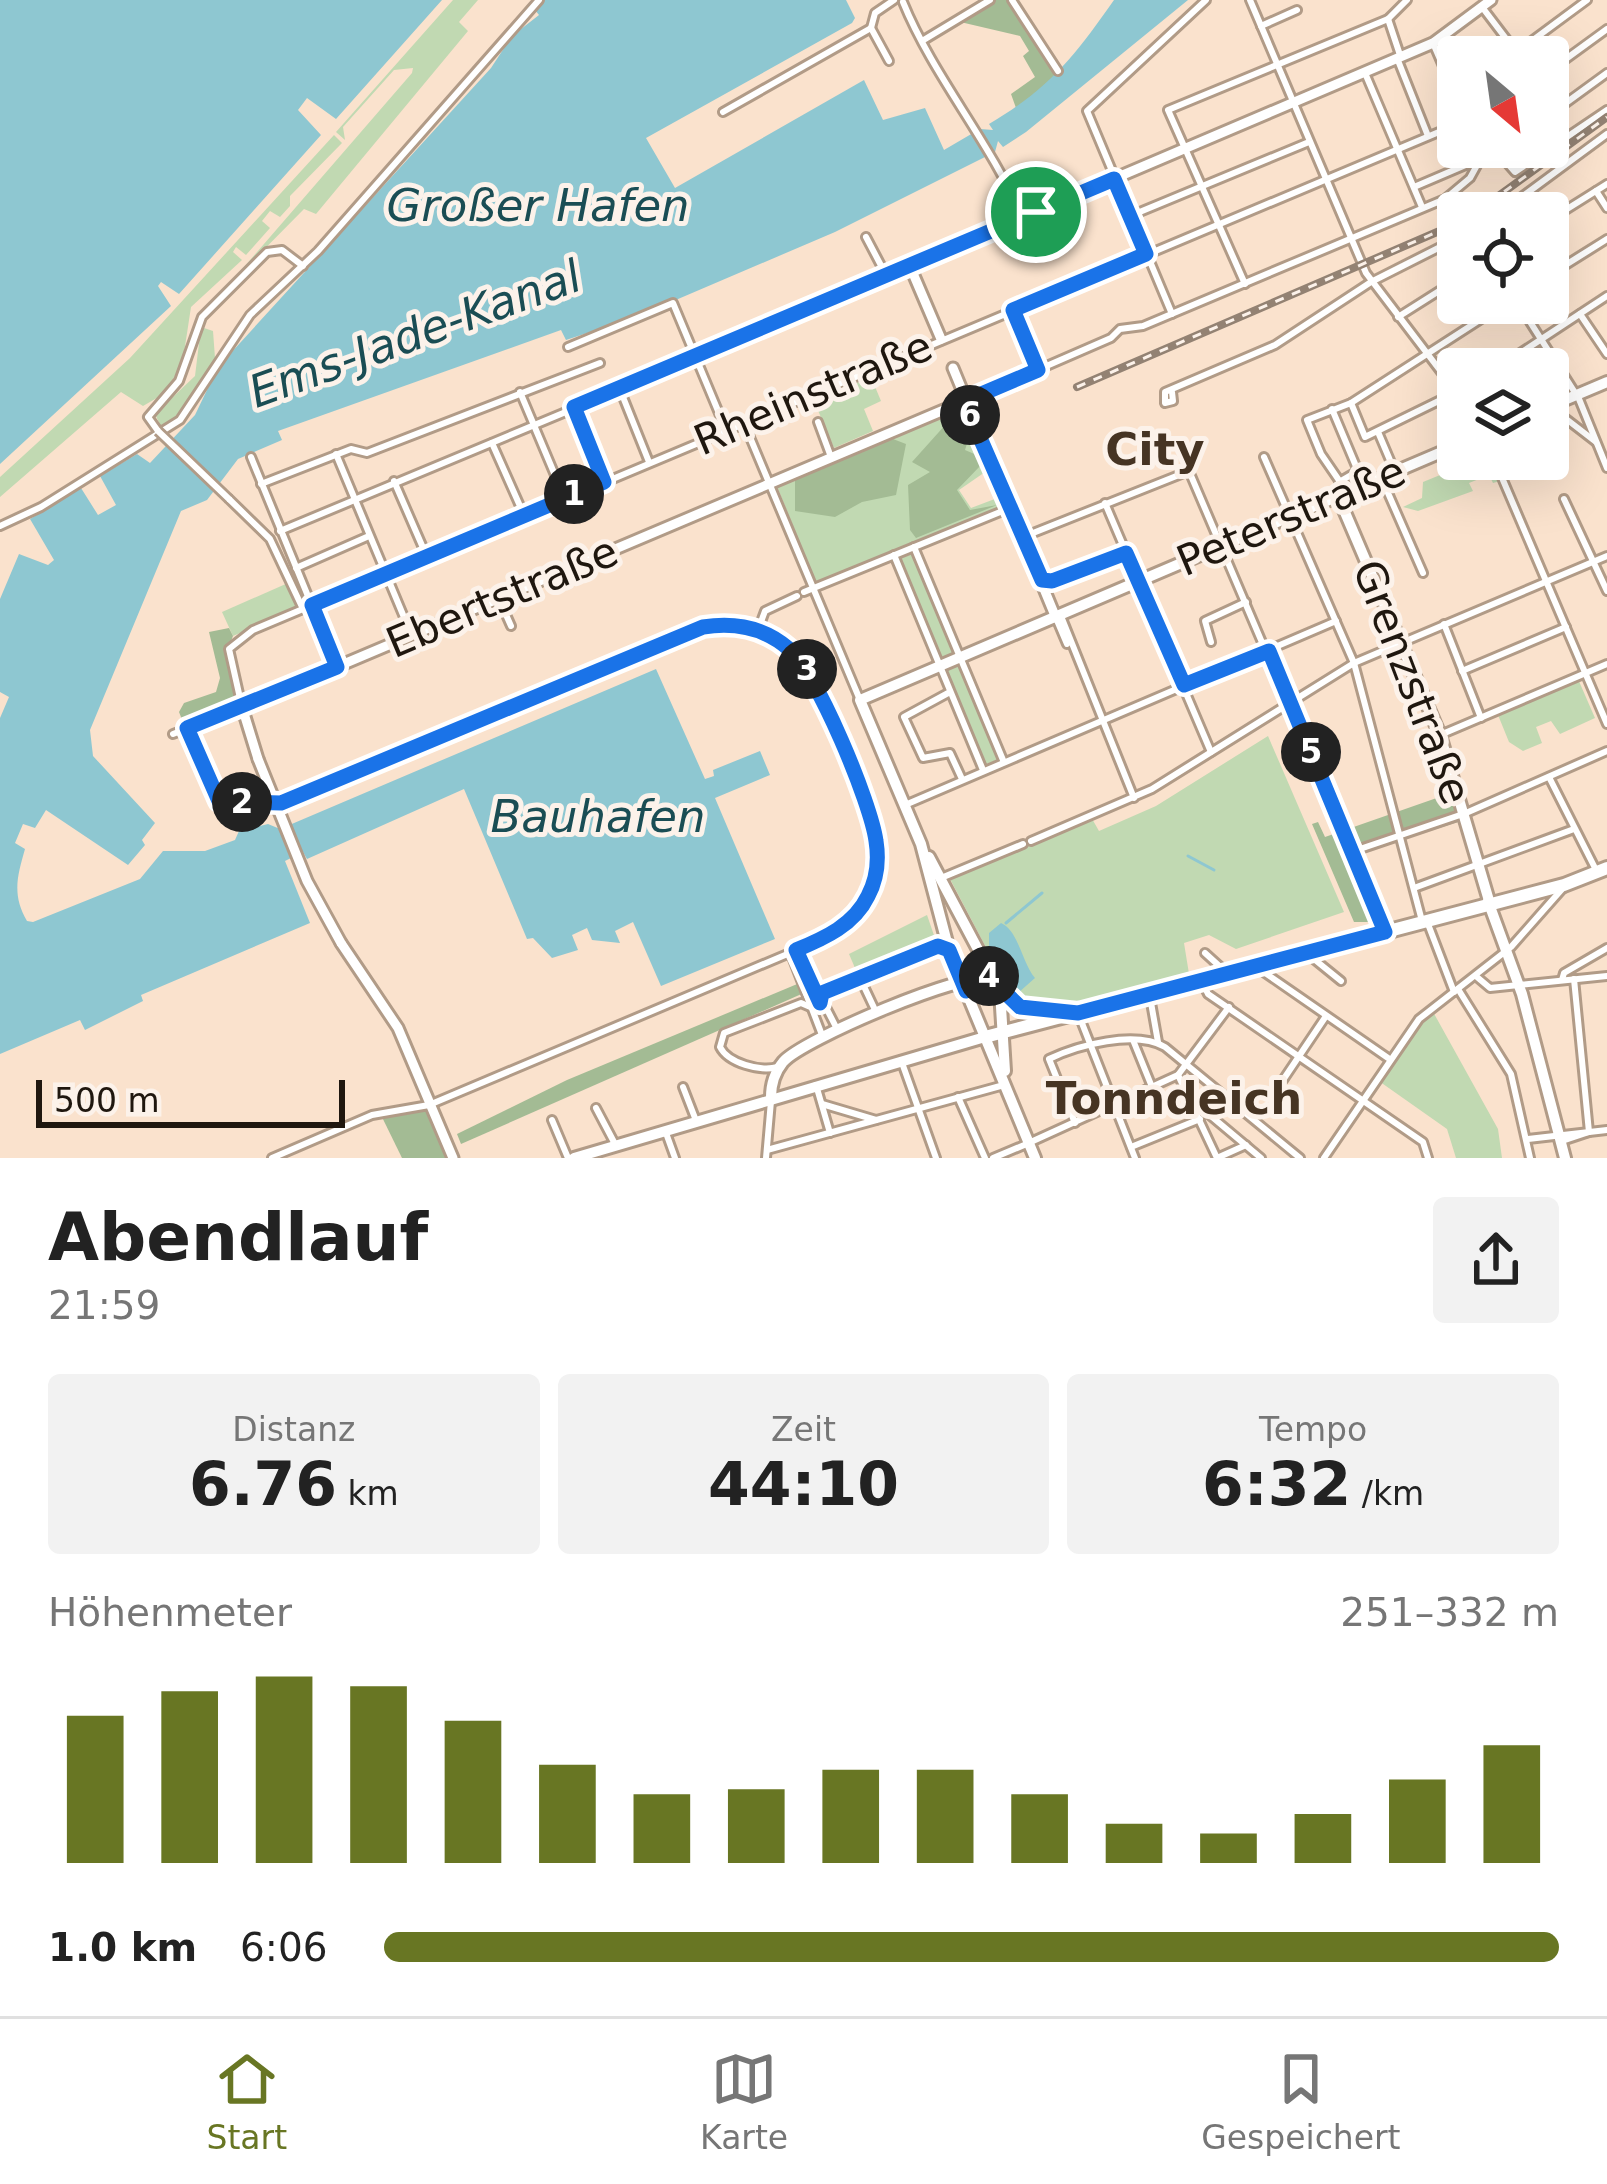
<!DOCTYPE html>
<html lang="de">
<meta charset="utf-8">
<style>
body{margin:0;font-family:"DejaVu Sans",sans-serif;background:#f2f2f2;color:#222;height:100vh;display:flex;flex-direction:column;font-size:45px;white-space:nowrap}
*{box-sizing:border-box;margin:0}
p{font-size:39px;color:#767676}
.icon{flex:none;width:66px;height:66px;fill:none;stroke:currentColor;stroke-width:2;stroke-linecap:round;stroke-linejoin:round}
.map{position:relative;height:1158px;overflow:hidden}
.side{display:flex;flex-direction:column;background:#fff;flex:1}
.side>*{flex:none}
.needle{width:78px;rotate:151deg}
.controls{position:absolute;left:1437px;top:36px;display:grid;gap:24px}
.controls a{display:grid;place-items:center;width:132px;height:132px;border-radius:12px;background:#fff;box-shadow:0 12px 48px #0002;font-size:60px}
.scale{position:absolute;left:36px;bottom:30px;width:309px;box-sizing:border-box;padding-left:12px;border:6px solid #1f170f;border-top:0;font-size:33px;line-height:42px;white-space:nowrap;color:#1f170f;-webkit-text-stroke:9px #fcf2ea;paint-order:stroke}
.pin{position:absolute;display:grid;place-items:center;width:102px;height:102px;color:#fff;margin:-51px;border:6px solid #fff;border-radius:50%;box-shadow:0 3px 12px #0007}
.km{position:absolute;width:60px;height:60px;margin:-30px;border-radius:50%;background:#222;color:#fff;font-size:33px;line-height:60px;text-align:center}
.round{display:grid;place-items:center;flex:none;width:126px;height:126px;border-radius:12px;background:#f2f2f2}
.summary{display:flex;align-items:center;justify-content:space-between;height:204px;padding:0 48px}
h1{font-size:66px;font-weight:700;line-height:90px}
.metrics{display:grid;grid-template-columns:repeat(3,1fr);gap:18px;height:204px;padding:12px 48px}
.metrics div{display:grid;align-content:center;border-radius:12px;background:#f2f2f2;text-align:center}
.metrics b{font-size:60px;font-weight:700}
.metrics small{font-size:33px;font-weight:400}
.metrics p{font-size:33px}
.chart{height:336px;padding:24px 48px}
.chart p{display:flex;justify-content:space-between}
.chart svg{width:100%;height:216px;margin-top:12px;stroke:#687623;stroke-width:6}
ul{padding:0 48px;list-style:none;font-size:39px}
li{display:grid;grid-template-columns:192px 144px 1fr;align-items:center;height:90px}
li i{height:30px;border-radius:15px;background:#687623}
.dock{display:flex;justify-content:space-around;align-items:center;height:168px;border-top:3px solid #e0e0e0;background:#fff;font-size:33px;color:#767676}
.dock a{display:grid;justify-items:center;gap:6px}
.dock .selected{color:#687623}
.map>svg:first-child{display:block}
.green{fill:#c1d9b2}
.forest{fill:#a3bb94}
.water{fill:#8ec7d1}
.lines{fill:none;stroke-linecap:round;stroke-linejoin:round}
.stream{stroke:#8ec7d1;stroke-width:3}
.minor-casing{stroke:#b19b87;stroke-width:12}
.tertiary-casing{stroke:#b19b87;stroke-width:15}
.secondary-casing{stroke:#b19b87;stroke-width:16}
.primary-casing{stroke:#b19b87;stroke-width:18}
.minor{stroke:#fff;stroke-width:6}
.tertiary{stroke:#fff;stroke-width:9}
.secondary{stroke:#fff;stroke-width:10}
.primary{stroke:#fff;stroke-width:12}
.rail-casing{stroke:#938273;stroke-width:8}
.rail{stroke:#fcf2ea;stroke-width:3;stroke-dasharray:9;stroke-linecap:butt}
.minor-bridge-casing{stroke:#b19b87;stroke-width:12;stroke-linecap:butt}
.tertiary-bridge-casing{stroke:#b19b87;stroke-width:15;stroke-linecap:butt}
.minor-bridge{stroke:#fff;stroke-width:6}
.tertiary-bridge{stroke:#fff;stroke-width:9}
.route-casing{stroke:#fff;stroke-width:24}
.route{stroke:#1a73e8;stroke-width:15}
.labels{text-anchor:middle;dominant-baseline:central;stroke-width:10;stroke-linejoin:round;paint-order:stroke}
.street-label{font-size:42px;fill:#1f170f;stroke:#fcf2ea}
.water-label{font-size:45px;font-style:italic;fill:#1a4d54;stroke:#fcf2ea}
.neighbourhood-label{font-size:45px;font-weight:bold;fill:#463423;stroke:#fcf2ea}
</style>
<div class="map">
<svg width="1607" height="1158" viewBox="0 0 1607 1158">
<rect width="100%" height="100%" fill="#fae2cd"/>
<g class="green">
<path d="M453 0H478L459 22 468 31 316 214 304 209 225 289 412 73 413 68 394 70 343 127 345 140 336 132Z"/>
<path d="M334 135 342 143 290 196V206L280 217 270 211 262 221 270 228 246 255 236 247 233 252 242 260 191 307 182 366 162 395 143 406 121 392 0 497V477L130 358Z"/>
<path d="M201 327 213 331 215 358 189 406 162 429 155 414 195 376Z"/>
<path d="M871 377 881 401 864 409 873 431 834 448 814 401Z"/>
<path d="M956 410 965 414 988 470 959 490 971 508 1000 497 1003 507 817 585 776 484Z"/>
<path d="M1460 459H1490L1500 481 1493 483 1489 475 1469 483 1473 491 1418 511 1403 507 1422 498 1423 482 1445 473 1442 466 1449 463 1452 472 1464 467Z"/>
<path d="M914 553 957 656 939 663 897 560Z"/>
<path d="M288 583 299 607 233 636 222 612Z"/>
<path d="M959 661 999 759 981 766 941 668Z"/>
<path d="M1578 679 1595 718 1560 734 1551 721 1536 727 1542 743 1523 751 1509 742 1498 715Z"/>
<path d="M1268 736 1344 912 1236 949 1209 935 1184 943 1190 980 1076 1008 1024 1002 1004 982 949 877 1091 817 1099 831 1156 806Z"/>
<path d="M927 915 937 944 858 975 849 954Z"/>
<path d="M1432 1010 1498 1129 1502 1158H1456L1447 1129 1376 1079 1397 1045Z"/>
</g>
<g class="forest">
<path d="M992 0H1010L1058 77 1016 108 1011 94 1035 77 1023 56 1029 51 1020 36 956 21Z"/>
<path d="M958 422 970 434 965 450 979 456 981 465 957 490 970 510 997 505 916 538 910 530 908 485 930 472 912 462 947 423Z"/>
<path d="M893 439 906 444 896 495 862 502 835 517 795 511V479Z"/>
<path d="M229 628 233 636 225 656 239 703 185 727 179 712 184 703 216 692 220 678 209 632Z"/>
<path d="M1451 793 1458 822 1360 853 1383 910 1371 922H1354L1312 824 1318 822 1325 837Z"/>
<path d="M802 982 806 992 461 1144 457 1134 567 1080Z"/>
<path d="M429 1106 447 1158H402L380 1113Z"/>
</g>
<g class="water">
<path d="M0 0H442L336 119 307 98 298 110 321 135 179 294 161 282 158 286 171 306 0 464Z"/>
<path d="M544 0H846L855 18 852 23 646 138 675 188 864 80 883 120 925 108 944 150 973 133 977 139 983 136 980 129 993 130 989 124C1050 88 1074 57 1114 0H1188L1026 132 1003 147 998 141 995 152 835 232 636 317 566 340 561 330 278 431 282 440 238 459 207 500 181 511 90 730 93 756 155 823 142 840 145 845 128 865 46 810 35 828 23 824 15 843 25 849C17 877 12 895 27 921L33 922 140 879 163 851H205L235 840 239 831 268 824 280 829 656 669 705 779 714 776 713 770 760 751 770 775 715 798 775 939 661 986 633 922 615 931 620 943 592 940 587 928 572 935 578 950 552 958 533 938 527 939 464 789 307 859 303 852 285 861 310 923 141 995 143 1001 85 1030 80 1020 0 1054V718L9 697 0 692V599L19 554 48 565 54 560 30 519 81 488 98 515 116 505 100 476 137 454 150 463 195 415 218 367 491 68 512 36 539 15 535 10Z"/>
<path d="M1001 923C1018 930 1022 962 1035 978L1018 993 1004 971 1005 958 989 949V933Z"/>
</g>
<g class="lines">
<g class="stream">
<path d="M1188 856 1214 870"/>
<path d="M1006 923 1042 893"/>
</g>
<g class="minor-casing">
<g id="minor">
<path d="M1012 0 1058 71"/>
<path d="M1250 0 1366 273 1458 394"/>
<path d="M903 2C934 78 990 141 1022 217"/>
<path d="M1482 7 1520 57"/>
<path d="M1388 19 1400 55"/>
<path d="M1261 26 1297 10"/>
<path d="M871 28 889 61"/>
<path d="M922 41 990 0"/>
<path d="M1433 43 1458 101"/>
<path d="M1510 57 1587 0"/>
<path d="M1397 58 1428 136"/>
<path d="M1548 72 1607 29"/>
<path d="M1365 73 1422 207"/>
<path d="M1548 95 1558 109"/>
<path d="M723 112 871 28 875 13 894 0"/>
<path d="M1548 116 1607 73"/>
<path d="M1493 147 1515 172 1607 110"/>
<path d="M1414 187 1482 158"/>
<path d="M1596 191 1607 208"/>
<path d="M1500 213 1607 134"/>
<path d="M1130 216 1309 142"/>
<path d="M1548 221 1607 184"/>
<path d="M866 237 886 275"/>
<path d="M1548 276 1607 239"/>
<path d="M1245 284 1168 110 1388 19 1407 0"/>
<path d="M1518 303 1579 399 1607 468"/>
<path d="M1013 310 1038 370"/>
<path d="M1172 314 1087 111 1206 0"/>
<path d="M1580 314 1607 354"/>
<path d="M1398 317 1458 279"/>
<path d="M568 347 673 303 726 430"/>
<path d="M1451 362 1466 369"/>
<path d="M1496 369 1607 296"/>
<path d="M619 387 649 462"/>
<path d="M520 392 565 499"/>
<path d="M1172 392 1173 401 1165 403V392L1275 345 1371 282 1458 238"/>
<path d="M966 401 1111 338 1120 329 1143 326 1445 199 1470 178 1487 147"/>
<path d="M1351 403 1365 437 1457 392"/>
<path d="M574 407 604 482"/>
<path d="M1552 408 1596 442"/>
<path d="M1332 409 1358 471 1339 482"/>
<path d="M818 422 831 457"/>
<path d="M744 423 860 700"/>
<path d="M158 431 148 417 179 381 202 317 267 252 282 250 303 266"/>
<path d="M1378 432 1395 472"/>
<path d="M492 443 524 515"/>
<path d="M336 454 411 634"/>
<path d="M251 457 337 667"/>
<path d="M1264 457 1354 663 1422 921"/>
<path d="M1494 459 1607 724"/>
<path d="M1381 477 1423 573"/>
<path d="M394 481 427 557"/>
<path d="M261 484 351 449 367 453 600 363"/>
<path d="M1347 492 1321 454 1307 420 1351 403 1506 303"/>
<path d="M229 499 270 539 303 609"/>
<path d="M1564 499 1607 591"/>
<path d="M1105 503 1211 752"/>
<path d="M0 526 41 507 180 420 250 315 318 251 539 0"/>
<path d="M280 531 912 268"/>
<path d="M1023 537 1189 471 1385 931"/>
<path d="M914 547 1003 760"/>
<path d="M894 555 983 770"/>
<path d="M296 568 369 536"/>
<path d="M1043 580 1126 552"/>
<path d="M804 592 1010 508"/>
<path d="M1061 616 1134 798"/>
<path d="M507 617 511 626"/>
<path d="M1056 618 1067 644"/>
<path d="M1444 624 1481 718"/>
<path d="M758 630 765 611 797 596"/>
<path d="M1211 642 1205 621 1246 602"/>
<path d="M1462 671 1566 627"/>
<path d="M950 692 904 717 923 758 950 753 962 779"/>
<path d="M187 728 219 801 281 803 703 627C737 621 772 629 796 655 826 687 883 825 877 868 872 901 850 922 823 939L429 1105 372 1115 272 1158"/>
<path d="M173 734 242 707 229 649 253 630 1458 124"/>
<path d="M1440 735 1607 664"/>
<path d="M1549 777 1596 870"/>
<path d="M905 805 1336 621"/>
<path d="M1031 841 1152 789 1354 663 1607 556"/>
<path d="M1354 851 1466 813 1607 751"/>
<path d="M941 878 1023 844"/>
<path d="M1414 888 1574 829"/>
<path d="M1428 924 1454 992"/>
<path d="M797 951 837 1029"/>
<path d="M1205 953 1227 973"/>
<path d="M791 954 822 1035"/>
<path d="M1309 955 1341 981"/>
<path d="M1258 968 1388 1058"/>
<path d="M1477 977 1490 988 1607 976"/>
<path d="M860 978 876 1012"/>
<path d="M1201 980 1208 994 1423 1142 1428 1158"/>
<path d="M1562 980 1564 973 1607 948"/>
<path d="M1458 989 1511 1074 1530 1158"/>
<path d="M1150 997 1158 1042"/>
<path d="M819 1003 822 993C848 982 924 941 948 949"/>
<path d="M1078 1013 1135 1158"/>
<path d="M1133 1040 1152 1087"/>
<path d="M901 1060 936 1158"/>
<path d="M778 1067C760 1072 728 1063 720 1047L724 1033 801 1003 815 1009"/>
<path d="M1178 1075 1217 1158 1246 1145"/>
<path d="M1283 1080 1326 1016"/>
<path d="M816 1085 830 1133"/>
<path d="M683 1087 695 1118"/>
<path d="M958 1097 985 1158"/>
<path d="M1193 1101 1261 1158"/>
<path d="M822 1104 876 1120"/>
<path d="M596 1108 615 1144"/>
<path d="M552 1120 568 1158"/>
<path d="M1075 1123 1049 1059C1078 1045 1135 1030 1165 1047L1300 1158"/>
<path d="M666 1133 675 1158"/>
<path d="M1528 1139 1607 1130"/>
<path d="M1033 1141 1178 1075 1229 1007"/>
<path d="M1562 1141 1589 1132 1574 979"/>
<path d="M1131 1147 1200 1119"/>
<path d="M767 1150 1004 1085"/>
<path d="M766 1158 771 1101"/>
<path d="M993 1158 1029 1143"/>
<path d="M1324 1158 1419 1019 1511 947 1563 888"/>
</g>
</g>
<g class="tertiary-casing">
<g id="tertiary">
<path d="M941 339 912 271 916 263 1433 43 1491 0"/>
<path d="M953 368 1056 618"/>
<path d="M258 759 242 707 965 401"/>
<path d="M341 943 398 1028 453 1158"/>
</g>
</g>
<g class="secondary-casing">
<g id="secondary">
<path d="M1548 407 1607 382"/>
<path d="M1338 496 1440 735 1490 904"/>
<path d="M929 857 1000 991 1005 1071"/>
<path d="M1488 901 1522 994 1565 1158"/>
<path d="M771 1097C771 1085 775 1072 783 1062 803 1039 967 970 993 978"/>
<path d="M574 1158 985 1037"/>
<path d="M1035 1158 949 950 921 844 860 700 1458 445"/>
</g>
</g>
<g class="primary-casing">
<g id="primary">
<path d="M1000 991 1027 1010 1065 1013"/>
<path d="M985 1037 1564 885 1607 868"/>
</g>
</g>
<use href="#minor" class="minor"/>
<use href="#tertiary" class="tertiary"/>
<use href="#secondary" class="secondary"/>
<use href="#primary" class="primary"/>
<g class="rail-casing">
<g id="rail">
<path d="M1475 213 1607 117"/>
<path d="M1077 387 1458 223"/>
</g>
</g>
<use href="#rail" class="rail"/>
<g class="minor-bridge-casing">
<path id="minor-bridge" d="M158 431 229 499"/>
</g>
<g class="tertiary-bridge-casing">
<path id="tertiary-bridge" d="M258 759 307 881 341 943"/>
</g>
<use href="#minor-bridge" class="minor-bridge"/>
<use href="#tertiary-bridge" class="tertiary-bridge"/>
</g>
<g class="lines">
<g class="route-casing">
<path id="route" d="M1114 179 1146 254 1013 310 1038 370 965 401 967 408 1042 580 1052 581 1126 553 1184 685 1269 651 1385 932 1078 1013 1020 1007 988 976 978 975 966 991 949 950 938 946 822 993 820 1003 796 950C825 938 854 925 868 896 877 879 879 860 876 841 871 803 817 673 789 649 765 628 735 622 703 627L281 803 219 801 187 728 337 667 312 605 604 482 574 407Z"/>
</g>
<use href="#route" class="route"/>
</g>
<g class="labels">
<g class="street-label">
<text transform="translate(813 393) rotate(-23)">Rheinstraße</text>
<text transform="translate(1291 516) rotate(-23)">Peterstraße</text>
<text transform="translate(502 597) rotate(-23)">Ebertstraße</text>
<text transform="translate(1412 682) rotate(69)">Grenzstraße</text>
</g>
<g class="water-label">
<text x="538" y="205">Großer Hafen</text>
<text transform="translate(415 334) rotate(-20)">Ems-Jade-Kanal</text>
<text x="598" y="816">Bauhafen</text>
</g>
<g class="neighbourhood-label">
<text x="1155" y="449">City</text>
<text x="1174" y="1098">Tonndeich</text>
</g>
</g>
</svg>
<div class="controls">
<a><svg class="needle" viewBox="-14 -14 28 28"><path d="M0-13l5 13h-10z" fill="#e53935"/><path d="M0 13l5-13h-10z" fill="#767676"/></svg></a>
<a><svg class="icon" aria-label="locate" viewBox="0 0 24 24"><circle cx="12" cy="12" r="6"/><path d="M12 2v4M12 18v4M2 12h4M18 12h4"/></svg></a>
<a><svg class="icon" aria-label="layers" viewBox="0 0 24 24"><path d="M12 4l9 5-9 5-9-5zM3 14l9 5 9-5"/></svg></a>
</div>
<div class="scale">500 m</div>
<div class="pin" style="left:1036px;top:212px;background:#1e9e55"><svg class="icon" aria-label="arrive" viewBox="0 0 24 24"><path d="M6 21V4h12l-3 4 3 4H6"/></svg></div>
<b class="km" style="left:574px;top:494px">1</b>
<b class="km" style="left:242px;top:802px">2</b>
<b class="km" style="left:807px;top:669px">3</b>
<b class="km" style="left:989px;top:976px">4</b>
<b class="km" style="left:1311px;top:752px">5</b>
<b class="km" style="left:970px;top:415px">6</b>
</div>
<section class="side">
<div class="summary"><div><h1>Abendlauf</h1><p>21:59</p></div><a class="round"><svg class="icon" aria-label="share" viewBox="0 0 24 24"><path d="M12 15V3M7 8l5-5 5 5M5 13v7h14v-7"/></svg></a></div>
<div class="metrics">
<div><p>Distanz</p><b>6.76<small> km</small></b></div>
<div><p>Zeit</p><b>44:10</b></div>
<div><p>Tempo</p><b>6:32<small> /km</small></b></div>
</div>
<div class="chart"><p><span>Höhenmeter</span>251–332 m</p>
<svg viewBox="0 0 160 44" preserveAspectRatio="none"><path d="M5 44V14M15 44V9M25 44V6M35 44V8M45 44V15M55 44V24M65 44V30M75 44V29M85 44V25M95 44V25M105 44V30M115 44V36M125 44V38M135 44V34M145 44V27M155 44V20"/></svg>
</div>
<ul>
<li><b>1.0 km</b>6:06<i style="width:100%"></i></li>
</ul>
</section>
<nav class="dock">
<a class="selected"><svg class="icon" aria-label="home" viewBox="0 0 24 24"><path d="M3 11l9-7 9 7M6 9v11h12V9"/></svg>Start</a>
<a><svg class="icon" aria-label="map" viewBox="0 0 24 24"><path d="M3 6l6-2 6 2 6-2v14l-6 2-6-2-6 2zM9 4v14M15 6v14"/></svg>Karte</a>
<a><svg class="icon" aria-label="saved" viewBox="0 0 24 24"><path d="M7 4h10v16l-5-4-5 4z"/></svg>Gespeichert</a>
</nav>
